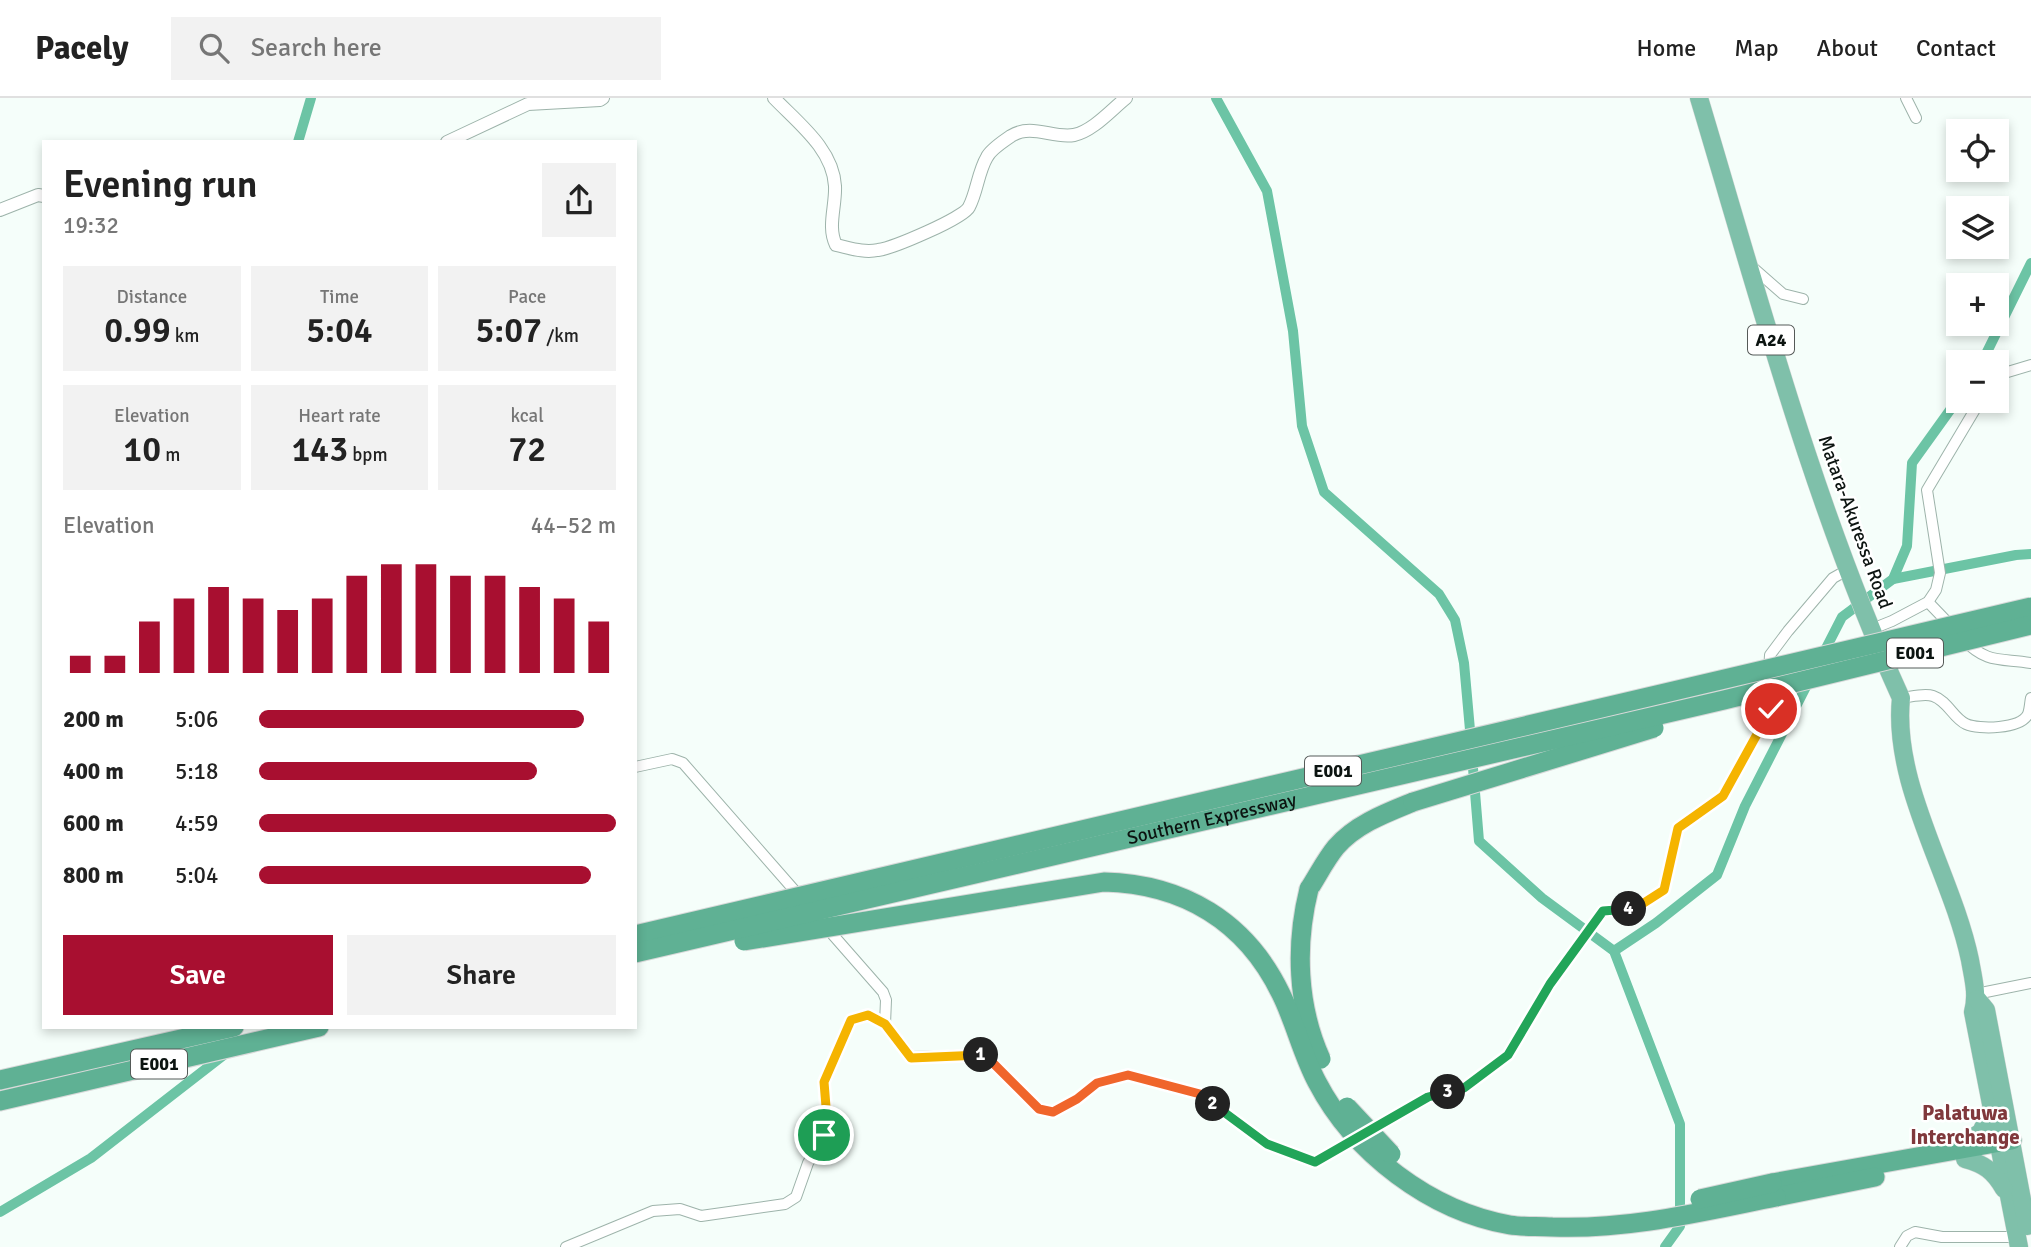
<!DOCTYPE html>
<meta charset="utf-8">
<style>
body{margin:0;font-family:Signika,sans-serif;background:#f2f2f2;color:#222;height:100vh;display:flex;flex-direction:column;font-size:26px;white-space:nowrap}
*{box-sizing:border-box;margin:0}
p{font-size:23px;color:#767676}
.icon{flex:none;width:38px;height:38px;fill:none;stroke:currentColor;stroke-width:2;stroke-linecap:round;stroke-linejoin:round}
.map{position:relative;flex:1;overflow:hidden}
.drawer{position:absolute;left:42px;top:42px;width:595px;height:889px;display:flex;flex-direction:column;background:#fff;border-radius:0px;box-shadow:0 4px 10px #0003}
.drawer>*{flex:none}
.controls{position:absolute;left:1946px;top:21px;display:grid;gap:14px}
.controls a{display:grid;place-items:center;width:63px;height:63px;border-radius:0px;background:#fff;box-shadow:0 4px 10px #0003;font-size:35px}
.pin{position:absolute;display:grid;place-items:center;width:60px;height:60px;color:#fff;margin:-30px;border:4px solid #fff;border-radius:50%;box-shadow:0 2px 7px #0007}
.km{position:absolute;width:35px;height:35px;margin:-18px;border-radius:50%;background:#222;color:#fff;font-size:19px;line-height:35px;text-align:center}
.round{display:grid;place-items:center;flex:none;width:74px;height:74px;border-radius:0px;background:#f2f2f2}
.headline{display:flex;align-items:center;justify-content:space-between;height:119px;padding:0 21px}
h1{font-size:38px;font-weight:600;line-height:52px}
.stats{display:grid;grid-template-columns:repeat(3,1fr);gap:10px;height:119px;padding:7px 21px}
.stats div{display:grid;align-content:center;border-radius:0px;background:#f2f2f2;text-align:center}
.stats b{font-size:35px;font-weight:600}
.stats small{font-size:19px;font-weight:400}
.stats p{font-size:19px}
.chart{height:196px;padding:14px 21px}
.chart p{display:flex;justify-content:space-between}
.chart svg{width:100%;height:126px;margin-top:7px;stroke:#a80f30;stroke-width:6}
.button{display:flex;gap:14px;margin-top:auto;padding:14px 21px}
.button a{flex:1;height:80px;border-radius:0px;background:#a80f30;color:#fff;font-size:28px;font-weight:600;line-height:80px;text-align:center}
.button a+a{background:#f2f2f2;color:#222}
ul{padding:0 21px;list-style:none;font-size:23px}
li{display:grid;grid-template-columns:112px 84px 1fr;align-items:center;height:52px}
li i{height:18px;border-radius:9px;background:#a80f30}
header{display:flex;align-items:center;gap:42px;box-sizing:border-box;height:98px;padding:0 35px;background:#fff;border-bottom:2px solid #e0e0e0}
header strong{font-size:33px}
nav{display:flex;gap:38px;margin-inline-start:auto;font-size:24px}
.search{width:490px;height:63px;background:#f2f2f2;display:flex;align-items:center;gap:18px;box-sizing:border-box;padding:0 24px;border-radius:0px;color:#767676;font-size:26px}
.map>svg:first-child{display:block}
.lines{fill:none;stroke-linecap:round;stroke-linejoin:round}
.canal{stroke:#6cc4a5;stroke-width:10}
.minor-casing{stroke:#9db3aa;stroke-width:12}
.tertiary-casing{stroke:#9db3aa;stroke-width:14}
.trunk-casing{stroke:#d8d9d9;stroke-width:19}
.motorway-casing{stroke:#d8d9d9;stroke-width:21}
.minor{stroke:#fff;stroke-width:10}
.tertiary{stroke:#fff;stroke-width:12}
.trunk{stroke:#7fc0aa;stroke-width:18}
.motorway{stroke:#5fb194;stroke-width:19}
.motorway-bridge-casing{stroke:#d8d9d9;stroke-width:21;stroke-linecap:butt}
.motorway-bridge{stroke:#5fb194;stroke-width:19}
.split-1-casing{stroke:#fff;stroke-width:14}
.split-2-casing{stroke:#fff;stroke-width:14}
.split-3-casing{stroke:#fff;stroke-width:14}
.split-4-casing{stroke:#fff;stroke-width:14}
.split-5-casing{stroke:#fff;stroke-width:14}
.split-1{stroke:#f5b400;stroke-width:9}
.split-2{stroke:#f0652b;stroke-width:9}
.split-3{stroke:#22a559;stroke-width:9}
.split-4{stroke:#22a559;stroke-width:9}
.split-5{stroke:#f5b400;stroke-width:9}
.labels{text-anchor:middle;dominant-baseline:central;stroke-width:5;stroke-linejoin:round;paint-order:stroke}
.shield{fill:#fff;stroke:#555a58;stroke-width:2}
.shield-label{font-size:18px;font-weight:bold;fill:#0c1411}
.street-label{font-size:19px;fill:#0c1411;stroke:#fff}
.neighbourhood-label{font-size:21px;font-weight:bold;fill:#80383c;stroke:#fff}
</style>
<header>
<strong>Pacely</strong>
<div class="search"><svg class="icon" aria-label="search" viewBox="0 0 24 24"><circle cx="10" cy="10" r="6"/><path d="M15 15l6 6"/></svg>Search here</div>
<nav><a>Home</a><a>Map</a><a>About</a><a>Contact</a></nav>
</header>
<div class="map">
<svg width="2031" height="1149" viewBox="0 0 2031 1149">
<rect width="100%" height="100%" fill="#f5fefa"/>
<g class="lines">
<g class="canal">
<path d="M1216 0 1267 93 1293 233 1302 328 1324 394 1439 496 1455 522 1464 565 1471 643"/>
<path d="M298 44 311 0"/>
<path d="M1982 264 2031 165"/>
<path d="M1893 481 2016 457 2031 456"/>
<path d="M1822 558 1842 519 1893 481 1907 448 1912 365 1958 301"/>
<path d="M1472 658 1479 743 1542 800 1614 853 1680 1026V1128L1665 1149"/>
<path d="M1614 853 1656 825 1717 777 1745 708 1810 581"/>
<path d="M0 1114 91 1060 225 956"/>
</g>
<g class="minor-casing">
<g id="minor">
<path d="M1906 0 1916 20"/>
<path d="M1751 168 1783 196 1803 201"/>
<path d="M1997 280 2001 276 2031 267"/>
<path d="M1928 504 1953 530"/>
<path d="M1872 531 1892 523 1928 504 1936 492 1940 475 1927 392 1980 303"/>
<path d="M1964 542C1987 566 2001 560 2031 565"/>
<path d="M1769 573 1770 557 1788 533 1833 480 1849 471"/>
<path d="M1901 600C1911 599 1924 595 1933 598 1948 603 1953 620 1966 626 1979 632 2021 631 2028 616 2030 611 2030 604 2031 600"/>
<path d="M635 669 672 661 683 665 802 801"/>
<path d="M826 829 883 894 886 902 885 926"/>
<path d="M1976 896 2031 885"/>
<path d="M566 1149 653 1113 680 1111 701 1118 785 1106 796 1099 808 1065 824 1037 827 1021 824 984 851 922 868 917 885 926 911 959 985 957 1039 1011 1053 1014 1077 1001 1097 985 1128 977 1200 996 1267 1046 1315 1064 1428 999 1464 990 1508 957 1550 886 1603 813 1636 810 1664 792 1678 730 1723 698 1769 616 1771 611 1769 589"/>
<path d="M1900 1149 1907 1138 1915 1134 1942 1139H2017"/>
</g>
</g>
<g class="tertiary-casing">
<g id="tertiary">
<path d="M774 0C798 25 833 51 835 88 836 108 827 129 836 147 850 150 864 155 878 152 893 150 964 120 969 109 977 94 978 74 987 59 991 51 1004 43 1011 38 1032 25 1053 41 1074 37 1093 33 1111 12 1126 0"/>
<path d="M447 44 528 6 600 2 603 0"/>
<path d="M0 112 38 97 44 98"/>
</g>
</g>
<g class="trunk-casing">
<g id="trunk">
<path d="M1699 0C1759 200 1814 409 1901 600 1892 687 1952 776 1970 862 1973 880 1978 896 1973 914L2019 1149"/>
<path d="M1977 901 1986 912 2027 1128"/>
<path d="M1956 1051 1981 1034 1992 1011"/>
<path d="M1965 1061C1984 1066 1994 1073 2004 1091"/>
</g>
</g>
<g class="motorway-casing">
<g id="motorway">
<path d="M1309 791C1318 777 1326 761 1336 749 1356 726 1386 715 1413 704"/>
<path d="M0 982 234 929"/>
<path d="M0 1003 319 929"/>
<path d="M1772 1085 2012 1042"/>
<path d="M1776 1099 1875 1079"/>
</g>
</g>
<use href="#minor" class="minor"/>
<use href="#tertiary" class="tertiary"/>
<use href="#trunk" class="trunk"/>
<use href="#motorway" class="motorway"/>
<g class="motorway-bridge-casing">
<g id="motorway-bridge">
<path d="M1413 704 1654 630"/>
<path d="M1309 791C1295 847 1297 908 1321 961"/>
<path d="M635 837 2031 509"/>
<path d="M744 843 1104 784C1183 786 1246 823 1281 896 1295 924 1302 956 1317 984 1354 1055 1430 1113 1510 1127 1523 1129 1538 1128 1552 1129 1628 1132 1701 1114 1776 1099"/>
<path id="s1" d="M635 855 1724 602 2031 527"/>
<path d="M1347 1009 1391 1056"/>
<path d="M1700 1101 1772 1085"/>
</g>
</g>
<use href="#motorway-bridge" class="motorway-bridge"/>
</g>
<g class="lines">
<g class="split-1-casing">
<path id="split-1" d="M824 1037 827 1021 824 984 851 922 868 917 885 926 911 960 981 957"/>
</g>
<g class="split-2-casing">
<path id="split-2" d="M981 957H985L1039 1011 1053 1014 1077 1001 1097 985 1128 977 1200 996 1213 1006"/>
</g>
<g class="split-3-casing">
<path id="split-3" d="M1213 1006 1267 1046 1315 1064 1428 999 1448 994"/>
</g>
<g class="split-4-casing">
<path id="split-4" d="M1448 994 1464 990 1508 957 1550 886 1603 813 1629 811"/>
</g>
<g class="split-5-casing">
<path id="split-5" d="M1629 811 1636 810 1664 792 1678 730 1723 698 1771 611"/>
</g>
<use href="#split-1" class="split-1"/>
<use href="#split-2" class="split-2"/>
<use href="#split-3" class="split-3"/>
<use href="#split-4" class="split-4"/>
<use href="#split-5" class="split-5"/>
</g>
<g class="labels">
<g class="shield">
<rect x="1748" y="227.5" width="46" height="29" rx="5"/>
<rect x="1887" y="540.5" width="56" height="29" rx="5"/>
<rect x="1305" y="658.5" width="56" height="29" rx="5"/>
<rect x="131" y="951.5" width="56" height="29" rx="5"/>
</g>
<g class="shield-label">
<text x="1771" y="242">A24</text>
<text x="1915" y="555">E001</text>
<text x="1333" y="673">E001</text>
<text x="159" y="966">E001</text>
</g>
<g class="street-label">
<text transform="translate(1855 424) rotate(70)">Matara-Akuressa Road</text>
<text stroke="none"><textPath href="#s1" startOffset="592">Southern Expressway</textPath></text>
</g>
<g class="neighbourhood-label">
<text x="1965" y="1015">Palatuwa<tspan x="1965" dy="24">Interchange</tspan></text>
</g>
</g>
</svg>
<div class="controls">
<a><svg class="icon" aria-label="locate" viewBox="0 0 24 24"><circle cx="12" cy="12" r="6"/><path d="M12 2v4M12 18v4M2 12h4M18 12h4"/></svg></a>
<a><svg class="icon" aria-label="layers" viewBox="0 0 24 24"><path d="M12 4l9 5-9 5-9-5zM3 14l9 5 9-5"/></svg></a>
<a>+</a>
<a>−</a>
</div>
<div class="pin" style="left:824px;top:1037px;background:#1e9e55"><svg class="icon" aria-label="arrive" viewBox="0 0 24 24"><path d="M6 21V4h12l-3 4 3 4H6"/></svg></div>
<div class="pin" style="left:1771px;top:611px;background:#d93025"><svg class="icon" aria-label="check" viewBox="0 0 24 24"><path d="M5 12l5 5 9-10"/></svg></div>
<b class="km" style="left:981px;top:957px">1</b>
<b class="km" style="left:1213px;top:1006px">2</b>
<b class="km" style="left:1448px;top:994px">3</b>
<b class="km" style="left:1629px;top:811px">4</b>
<section class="drawer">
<div class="headline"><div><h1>Evening run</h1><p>19:32</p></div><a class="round"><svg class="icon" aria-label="share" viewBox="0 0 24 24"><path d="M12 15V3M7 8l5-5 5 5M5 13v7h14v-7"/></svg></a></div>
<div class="stats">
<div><p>Distance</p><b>0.99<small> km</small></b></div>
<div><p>Time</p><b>5:04</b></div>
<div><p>Pace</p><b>5:07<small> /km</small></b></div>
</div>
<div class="stats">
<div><p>Elevation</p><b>10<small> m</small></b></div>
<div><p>Heart rate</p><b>143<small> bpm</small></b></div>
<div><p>kcal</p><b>72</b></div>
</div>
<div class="chart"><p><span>Elevation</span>44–52 m</p>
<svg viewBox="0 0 160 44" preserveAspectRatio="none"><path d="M5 44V38M15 44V38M25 44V26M35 44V18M45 44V14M55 44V18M65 44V22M75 44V18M85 44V10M95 44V6M105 44V6M115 44V10M125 44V10M135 44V14M145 44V18M155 44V26"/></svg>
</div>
<ul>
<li><b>200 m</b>5:06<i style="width:91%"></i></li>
<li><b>400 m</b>5:18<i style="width:78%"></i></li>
<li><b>600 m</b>4:59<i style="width:100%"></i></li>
<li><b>800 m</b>5:04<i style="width:93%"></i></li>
</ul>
<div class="button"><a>Save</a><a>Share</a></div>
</section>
</div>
